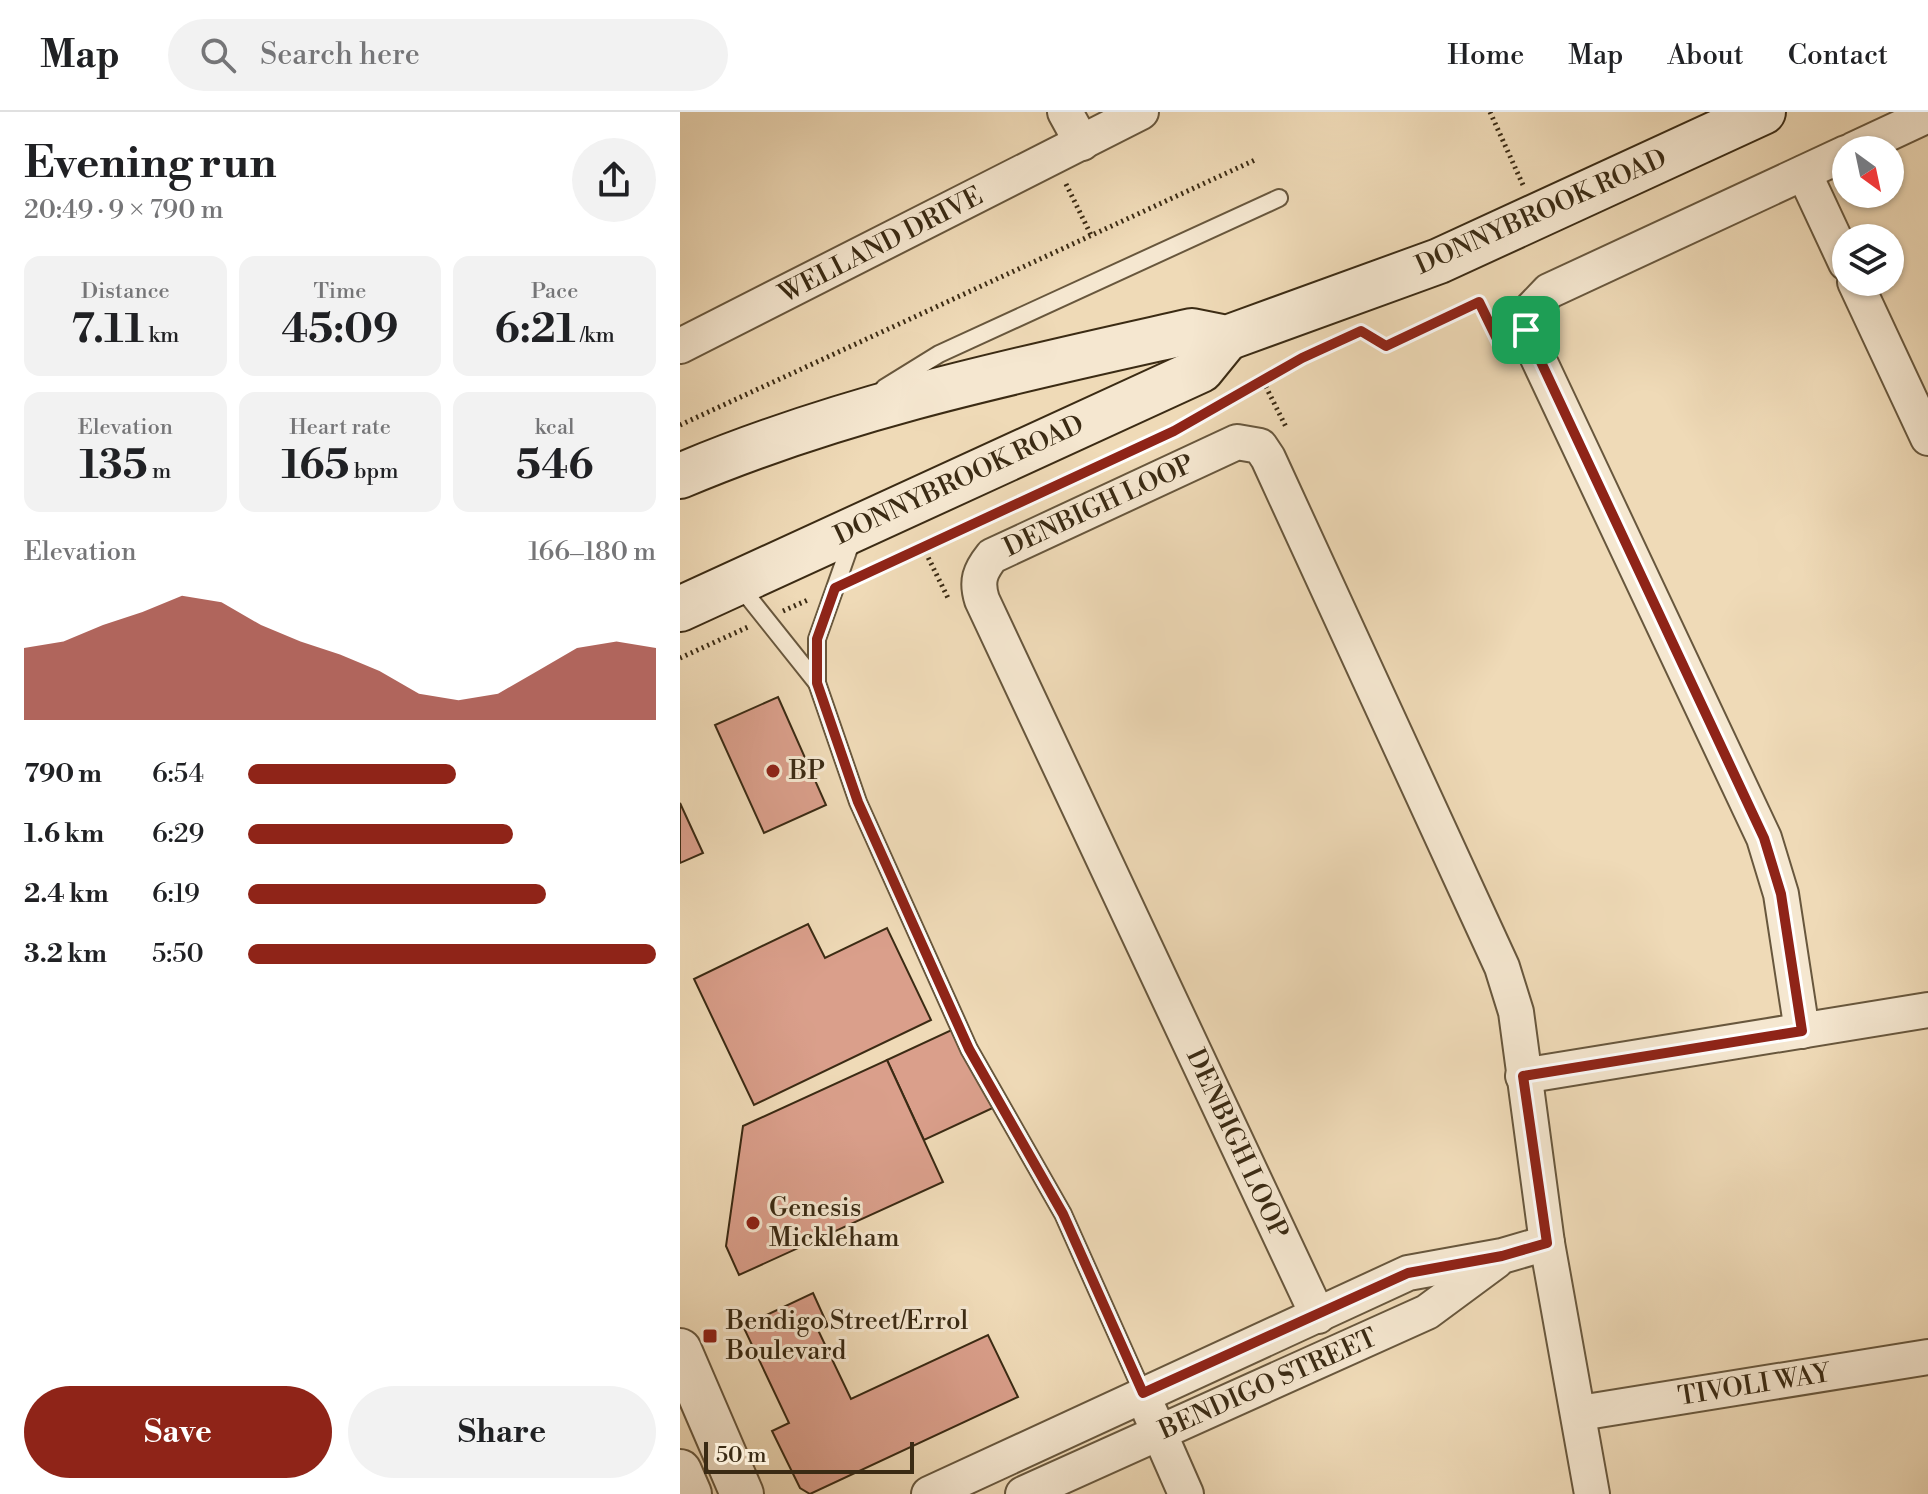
<!DOCTYPE html>
<meta charset="utf-8">
<style>
body{margin:0;font-family:"Libre Bodoni",serif;background:#f2f2f2;color:#202124;height:100vh;display:flex;flex-direction:column;font-size:30px;white-space:nowrap}
*{box-sizing:border-box;margin:0}
p{font-size:26px;color:#757577}
.icon{flex:none;width:44px;height:44px;fill:none;stroke:currentColor;stroke-width:2;stroke-linecap:round;stroke-linejoin:round}
.map{position:relative;flex:1;overflow:hidden}
.panel{display:flex;flex-direction:column;background:#fff;width:680px}
.panel>*{flex:none}
.needle{width:52px;rotate:147deg}
.buttons{position:absolute;left:1152px;top:24px;display:grid;gap:16px}
.buttons a{display:grid;place-items:center;width:72px;height:72px;border-radius:50%;background:#fff;box-shadow:0 2px 6px #0004;font-size:40px}
.scale{position:absolute;left:24px;bottom:20px;width:210px;box-sizing:border-box;padding-left:8px;border:4px solid #3b2b14;border-top:0;font-size:22px;line-height:28px;white-space:nowrap;color:#3b2b14;-webkit-text-stroke:6px #f5e7d0;paint-order:stroke}
.pin{position:absolute;display:grid;place-items:center;width:68px;height:68px;color:#fff;margin:-34px;border-radius:16px;box-shadow:0 4px 12px #0006}
.round{display:grid;place-items:center;flex:none;width:84px;height:84px;border-radius:42px;background:#f2f2f2}
.head{display:flex;align-items:center;justify-content:space-between;height:136px;padding:0 24px}
h1{font-size:44px;font-weight:700;line-height:60px}
.figures{display:grid;grid-template-columns:repeat(3,1fr);gap:12px;height:136px;padding:8px 24px}
.figures div{display:grid;align-content:center;border-radius:16px;background:#f2f2f2;text-align:center}
.figures b{font-size:40px;font-weight:700}
.figures small{font-size:22px;font-weight:400}
.figures p{font-size:22px}
.chart{height:224px;padding:16px 24px}
.chart p{display:flex;justify-content:space-between}
.chart svg{width:100%;height:144px;margin-top:8px;fill:#8f2418;opacity:.7}
.primary-button{display:flex;gap:16px;margin-top:auto;padding:16px 24px}
.primary-button a{flex:1;height:92px;border-radius:48px;background:#8f2418;color:#fff;font-size:32px;font-weight:700;line-height:92px;text-align:center}
.primary-button a+a{background:#f2f2f2;color:#202124}
ul{padding:0 24px;list-style:none;font-size:26px}
li{display:grid;grid-template-columns:128px 96px 1fr;align-items:center;height:60px}
li i{height:20px;border-radius:10px;background:#8f2418}
header{display:flex;align-items:center;gap:48px;box-sizing:border-box;height:112px;padding:0 40px;background:#fff;border-bottom:2px solid #e0e0e0}
header strong{font-size:38px}
nav{display:flex;gap:44px;margin-inline-start:auto;font-size:28px}
.search{width:560px;height:72px;background:#f2f2f2;display:flex;align-items:center;gap:20px;box-sizing:border-box;padding:0 28px;border-radius:44px;color:#757577;font-size:30px}
main{display:flex;flex:1;min-height:0}
.map>svg:first-child{display:block}
.building{fill:#da9f8b;stroke:#3b2b14;stroke-width:2}
.lines{fill:none;stroke-linecap:round;stroke-linejoin:round}
.service-casing{stroke:#68573d;stroke-width:20}
.minor-casing{stroke:#68573d;stroke-width:38}
.tertiary-casing{stroke:#68573d;stroke-width:46}
.secondary-casing{stroke:#3b2b14;stroke-width:48}
.path{stroke:#3b2b14;stroke-width:5;stroke-dasharray:2 4;stroke-linecap:butt}
.service{stroke:#f5e7d0;stroke-width:16}
.minor{stroke:#f5e7d0;stroke-width:34}
.tertiary{stroke:#f5e7d0;stroke-width:42}
.secondary{stroke:#f5e7d0;stroke-width:44}
.route-casing{stroke:#fff;stroke-width:16}
.route{stroke:#8f2418;stroke-width:10}
.poi-dot{fill:#8f2418;stroke:#f5e7d0;stroke-width:3}
.labels{text-anchor:middle;dominant-baseline:central;stroke-width:6;stroke-linejoin:round;paint-order:stroke}
.street-label{font-size:26px;fill:#3b2b14;stroke:#f5e7d0}
.poi-label{font-size:26px;fill:#3b2b14;stroke:#f5e7d0;text-anchor:start}
</style>
<header>
<strong>Map</strong>
<div class="search"><svg class="icon" aria-label="search" viewBox="0 0 24 24"><circle cx="10" cy="10" r="6"/><path d="M15 15l6 6"/></svg>Search here</div>
<nav><a>Home</a><a>Map</a><a>About</a><a>Contact</a></nav>
</header>
<main>
<section class="panel">
<div class="head"><div><h1>Evening run</h1><p>20:49 · 9 × 790 m</p></div><a class="round"><svg class="icon" aria-label="share" viewBox="0 0 24 24"><path d="M12 15V3M7 8l5-5 5 5M5 13v7h14v-7"/></svg></a></div>
<div class="figures">
<div><p>Distance</p><b>7.11<small> km</small></b></div>
<div><p>Time</p><b>45:09</b></div>
<div><p>Pace</p><b>6:21<small> /km</small></b></div>
</div>
<div class="figures">
<div><p>Elevation</p><b>135<small> m</small></b></div>
<div><p>Heart rate</p><b>165<small> bpm</small></b></div>
<div><p>kcal</p><b>546</b></div>
</div>
<div class="chart"><p><span>Elevation</span>166–180 m</p>
<svg viewBox="0 0 160 44" preserveAspectRatio="none"><path d="M0 44V22L10 20L20 15L30 11L40 6L50 8L60 15L70 20L80 24L90 29L100 36L110 38L120 36L130 29L140 22L150 20L160 22V44z"/></svg>
</div>
<ul>
<li><b>790 m</b>6:54<i style="width:51%"></i></li>
<li><b>1.6 km</b>6:29<i style="width:65%"></i></li>
<li><b>2.4 km</b>6:19<i style="width:73%"></i></li>
<li><b>3.2 km</b>5:50<i style="width:100%"></i></li>
</ul>
<div class="primary-button"><a>Save</a><a>Share</a></div>
</section>
<div class="map">
<svg width="1248" height="1382" viewBox="0 0 1248 1382">
<rect width="100%" height="100%" fill="#efdab7"/>
<filter id="stains"><feTurbulence type="fractalNoise" baseFrequency=".0025" numOctaves="4"/><feColorMatrix values="0 0 0 0 .2 0 0 0 0 .09 0 0 0 0 .02 0 0 0 .5 -.17"/></filter>
<radialGradient id="worn" r=".72"><stop offset=".6" stop-color="#630" stop-opacity="0"/><stop offset="1" stop-color="#630" stop-opacity=".3"/></radialGradient>
<g class="building">
<path d="M98 585 146 693 84 721 35 613Z"/>
<path d="M0 691 23 741 0 751Z"/>
<path d="M128 812 145 846 207 816 251 908 74 993 14 867Z"/>
<path d="M278 915 317 994 244 1028 207 948Z"/>
<path d="M207 948 263 1070 59 1163 46 1134 63 1014Z"/>
<path d="M133 1181 148 1214 138 1218 171 1287 308 1223 338 1285 130 1382 120 1376 92 1319 109 1311 63 1214Z"/>
</g>
<g class="lines">
<g class="service-casing">
<g id="service">
<path d="M204 276 259 242 599 86"/>
<path d="M173 425 137 527V571L178 690 289 937 383 1102 463 1281"/>
<path d="M58 472 137 571"/>
</g>
</g>
<g class="minor-casing">
<g id="minor">
<path d="M385 0 402 31"/>
<path d="M1173 38 1248 3"/>
<path d="M1124 61 1166 151"/>
<path d="M1175 170 1248 326"/>
<path d="M0 234 461 0"/>
<path d="M1122 919 1101 782 1084 726 857 244 846 218V203L869 179 1166 41"/>
<path d="M843 964 1248 898"/>
<path d="M638 1204 302 488C296 469 300 459 312 444L557 330 580 334 588 346 822 855 836 900 867 1131 912 1382"/>
<path d="M470 1300 506 1382"/>
<path d="M900 1301 1248 1245"/>
<path d="M249 1382 728 1161 822 1144 867 1131"/>
<path d="M343 1382 747 1200 816 1149"/>
</g>
</g>
<g class="tertiary-casing">
<g id="tertiary">
<path d="M0 1238 62 1382"/>
<path d="M0 1359 10 1382"/>
</g>
</g>
<g class="secondary-casing">
<g id="secondary">
<path d="M0 364C165 294 338 258 512 219L547 226 759 149 1083 0"/>
<path d="M0 497 521 258 547 226"/>
</g>
</g>
<g class="path">
<path d="M810 0 843 73"/>
<path d="M386 72 411 123"/>
<path d="M583 269 606 315"/>
<path d="M0 313 577 47"/>
<path d="M243 435 269 488"/>
<path d="M183 463 494 319 622 246 681 219 706 234 799 190 815 222"/>
<path d="M103 499 130 487"/>
<path d="M0 546 68 515"/>
</g>
<use href="#service" class="service"/>
<use href="#minor" class="minor"/>
<use href="#tertiary" class="tertiary"/>
<use href="#secondary" class="secondary"/>
</g>
<g class="lines">
<g class="route-casing">
<path id="route" d="M799 190 819 231 846 218 1084 726 1101 782 1122 919 843 964 867 1131 822 1144 728 1161 463 1281 383 1102 289 937 178 690 137 571V527L155 476 494 319 622 246 681 219 706 234Z"/>
</g>
<use href="#route" class="route"/>
</g>
<g class="poi-dot">
<circle cx="93" cy="659" r="8"/>
<circle cx="73" cy="1111" r="8"/>
<rect x="22" y="1216" width="16" height="16" rx="4"/>
</g>
<g class="labels">
<g class="street-label">
<text transform="translate(861 100) rotate(-24)">DONNYBROOK ROAD</text>
<text transform="translate(201 133) rotate(-27)">WELLAND DRIVE</text>
<text transform="translate(279 368) rotate(-25)">DONNYBROOK ROAD</text>
<text transform="translate(419 394) rotate(-25)">DENBIGH LOOP</text>
<text transform="translate(557 1032) rotate(65)">DENBIGH LOOP</text>
<text transform="translate(588 1272) rotate(-24)">BENDIGO STREET</text>
<text transform="translate(1074 1273) rotate(-9)">TIVOLI WAY</text>
</g>
<g class="poi-label">
<text x="109" y="659">BP</text>
<text x="89" y="1096">Genesis<tspan x="89" dy="30">Mickleham</tspan></text>
<text x="46" y="1209">Bendigo Street/Errol<tspan x="46" dy="30">Boulevard</tspan></text>
</g>
</g>
<rect width="100%" height="100%" filter="url(#stains)"/>
<rect width="100%" height="100%" fill="url(#worn)"/>
</svg>
<div class="buttons">
<a><svg class="needle" viewBox="-14 -14 28 28"><path d="M0-13l5 13h-10z" fill="#e53935"/><path d="M0 13l5-13h-10z" fill="#757577"/></svg></a>
<a><svg class="icon" aria-label="layers" viewBox="0 0 24 24"><path d="M12 4l9 5-9 5-9-5zM3 14l9 5 9-5"/></svg></a>
</div>
<div class="scale">50 m</div>
<div class="pin" style="left:846px;top:218px;background:#1e9e55"><svg class="icon" aria-label="arrive" viewBox="0 0 24 24"><path d="M6 21V4h12l-3 4 3 4H6"/></svg></div>
</div>
</main>
